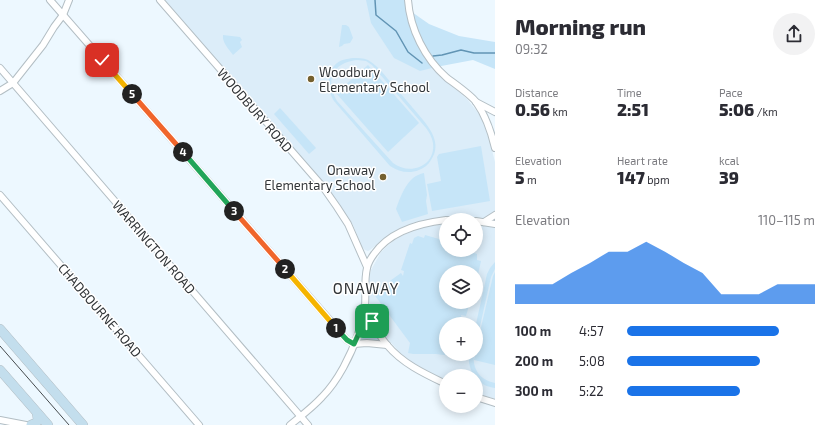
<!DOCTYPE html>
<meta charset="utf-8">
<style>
body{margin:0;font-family:"Exo 2",sans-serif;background:#f2f2f3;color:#2b2b33;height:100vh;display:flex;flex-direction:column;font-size:15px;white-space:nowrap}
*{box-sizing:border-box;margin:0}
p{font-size:13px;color:#7c7c81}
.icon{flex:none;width:22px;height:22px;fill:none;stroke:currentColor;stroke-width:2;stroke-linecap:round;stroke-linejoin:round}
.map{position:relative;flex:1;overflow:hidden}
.side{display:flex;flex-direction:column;background:#fff;width:340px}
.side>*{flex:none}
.buttons{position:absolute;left:439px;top:213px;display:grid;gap:8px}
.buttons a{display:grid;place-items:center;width:44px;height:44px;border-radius:50%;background:#fff;box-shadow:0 2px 10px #0003;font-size:20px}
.pin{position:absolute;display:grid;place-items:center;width:34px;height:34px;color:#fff;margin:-17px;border-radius:8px;box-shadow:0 2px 6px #0006}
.km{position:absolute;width:20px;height:20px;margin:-10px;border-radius:50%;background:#222;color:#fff;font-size:11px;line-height:20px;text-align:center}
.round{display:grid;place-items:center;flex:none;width:42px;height:42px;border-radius:21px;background:#f2f2f3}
.overview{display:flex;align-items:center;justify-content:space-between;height:68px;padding:0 20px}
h1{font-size:22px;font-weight:800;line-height:30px}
.figures{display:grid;grid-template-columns:repeat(3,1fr);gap:6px;height:68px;padding:4px 20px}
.figures div{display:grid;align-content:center}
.figures b{font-size:17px;font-weight:800}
.figures small{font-size:11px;font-weight:400}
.figures p{font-size:11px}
.chart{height:112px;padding:8px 20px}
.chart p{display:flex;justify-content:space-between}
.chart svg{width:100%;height:72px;margin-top:4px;fill:#1a73e8;opacity:.7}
ul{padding:0 20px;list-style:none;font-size:13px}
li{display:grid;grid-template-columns:64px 48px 1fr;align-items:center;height:30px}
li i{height:10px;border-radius:5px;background:#1a73e8}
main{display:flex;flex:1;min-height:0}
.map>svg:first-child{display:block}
.built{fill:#dcedf9;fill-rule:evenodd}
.green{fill:#c6e5f8;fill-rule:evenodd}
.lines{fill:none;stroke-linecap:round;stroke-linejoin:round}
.stream{stroke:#6194b4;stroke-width:1.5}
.street-casing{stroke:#b3bec4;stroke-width:8}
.secondary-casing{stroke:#b3bec4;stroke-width:10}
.street{stroke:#fff;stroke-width:6}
.secondary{stroke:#c3deed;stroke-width:9}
.tram{stroke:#464b4e;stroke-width:1}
.split-1-casing{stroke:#fff;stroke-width:8}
.split-2-casing{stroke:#fff;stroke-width:8}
.split-3-casing{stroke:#fff;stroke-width:8}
.split-4-casing{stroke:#fff;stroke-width:8}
.split-5-casing{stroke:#fff;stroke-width:8}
.split-6-casing{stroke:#fff;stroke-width:8}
.split-1{stroke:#22a559;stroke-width:5}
.split-2{stroke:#f5b400;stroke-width:5}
.split-3{stroke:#f0652b;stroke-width:5}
.split-4{stroke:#22a559;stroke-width:5}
.split-5{stroke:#f0652b;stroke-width:5}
.split-6{stroke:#f5b400;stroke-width:5}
.poi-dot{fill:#74602f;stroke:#fff;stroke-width:1.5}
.labels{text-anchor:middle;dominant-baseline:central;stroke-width:3;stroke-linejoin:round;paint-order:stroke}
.poi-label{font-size:13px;fill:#313538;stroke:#fff;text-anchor:start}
.street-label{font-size:13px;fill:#313538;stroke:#fff}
.quarter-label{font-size:15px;letter-spacing:1px;fill:#313538;stroke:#fff}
</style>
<main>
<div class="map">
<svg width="495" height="425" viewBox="0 0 495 425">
<rect width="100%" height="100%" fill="#edf8ff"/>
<g class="built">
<path d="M165 0H404L420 52 433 69 445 80 467 99 479 114 484 123 491 146 495 162V211L489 216 484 218H478L451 217 433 219 421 221 395 231 385 238 370 250 368 251 365 250 362 247 353 225 334 197Z"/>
<path d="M446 224V250H476V225L495 228V399L476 393V376H446V381L411 362 402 355 387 338 380 328 371 307 368 296 369 278 371 270 381 252 392 242 401 236 411 232 419 228 431 226ZM446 272H476V302H446ZM446 324H476V354H446Z"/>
</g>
<g class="green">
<path d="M366 0H408L409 10 429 24 459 36 495 42V69L473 60 436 67 420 71 394 58 371 23Z"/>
<path d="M342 25H346L349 27 353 38 350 43 344 44 342 46 339 47Z"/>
<path d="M223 35 240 37 242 40 240 42 242 47 233 55C229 49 222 43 223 35Z"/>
<path d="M353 58C358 58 363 58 368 60 379 66 389 81 398 91 405 98 411 106 418 114 429 127 443 143 431 160 428 165 424 168 419 170 409 174 399 172 390 166L334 101C327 90 326 72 337 63 342 59 347 59 353 58ZM357 60 366 61 372 65 426 128C429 132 432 137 433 143 436 166 410 176 393 163L337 101C325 80 332 63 357 60Z"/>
<path d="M368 65 419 123 388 152 336 93Z"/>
<path d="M280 108 316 148 309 154 274 114Z"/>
<path d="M481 146 490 201 432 211 427 184 441 181 437 157 439 154Z"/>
<path d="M424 173 427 195 426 201 428 214 402 222 396 209C401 196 407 176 424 173Z"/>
<path d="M425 235 446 241V250H465L477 254V260L481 261 476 284V272H446V302H470L466 316 461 315 463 324H446V354H464L460 357 436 354H413L408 353 410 343 373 293 401 273 403 276 404 271 401 270 410 243 412 244 414 238 418 236 424 238Z"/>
<path d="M495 262V269L491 277 476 344V324L487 274 490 268Z"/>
<path d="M495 272V365L474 360 475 354H476V349L493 276Z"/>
<path d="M365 308 387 345 354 344Z"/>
<path d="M469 354H474C472 369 480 380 495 383V388C487 387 481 384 476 378V376H474C470 369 468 362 469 354Z"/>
</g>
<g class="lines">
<g class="stream">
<path d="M375 0 376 15 396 31 408 52 422 63"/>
<path d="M433 56 442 55 461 50 474 53H495"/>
</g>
<g class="street-casing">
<g id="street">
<path d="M50 0 347 340 354 344"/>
<path d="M160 0 323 187 337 207 348 224 367 267"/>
<path d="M408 0C410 29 425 59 447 78 455 84 471 95 476 102 486 116 491 131 495 148"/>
<path d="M0 68 308 425"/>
<path d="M0 91 13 83 43 45 54 27 63 15 69 0"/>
<path d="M476 102 495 112"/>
<path d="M0 195 199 425"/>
<path d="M448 220H459"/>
<path d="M476 221 495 224"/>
<path d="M484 222 495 215"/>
<path d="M365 308C372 320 378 335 387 345 403 364 425 374 446 384"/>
<path d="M354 344 367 343 387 345"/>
<path d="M476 397 495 403"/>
<path d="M0 420 26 425"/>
<path d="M290 425C301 416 313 407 322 397 338 381 351 355 358 334 361 326 364 316 365 307 366 294 364 281 367 268 368 263 371 258 374 254 390 231 420 223 446 220"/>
</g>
</g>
<g class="secondary-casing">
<g id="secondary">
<path d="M0 329 83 425"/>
<path d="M0 370 48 425"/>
<path d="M31 425 36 423 38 420 37 413"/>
</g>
</g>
<use href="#street" class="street"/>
<use href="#secondary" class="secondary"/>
<path class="tram" d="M0 346 69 425"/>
</g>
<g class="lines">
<g class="split-1-casing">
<path id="split-1" d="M336 328 347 340 354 344 359 333 365 308 372 321"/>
</g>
<g class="split-2-casing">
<path id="split-2" d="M285 269 336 328"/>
</g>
<g class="split-3-casing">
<path id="split-3" d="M234 211 285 269"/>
</g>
<g class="split-4-casing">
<path id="split-4" d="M183 152 234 211"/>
</g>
<g class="split-5-casing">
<path id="split-5" d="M132 94 183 152"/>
</g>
<g class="split-6-casing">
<path id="split-6" d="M102 60 132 94"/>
</g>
<use href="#split-1" class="split-1"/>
<use href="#split-2" class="split-2"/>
<use href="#split-3" class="split-3"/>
<use href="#split-4" class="split-4"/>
<use href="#split-5" class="split-5"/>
<use href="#split-6" class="split-6"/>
</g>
<g class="poi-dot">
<circle cx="311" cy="79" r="4"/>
<circle cx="383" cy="177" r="4"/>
</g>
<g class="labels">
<g class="poi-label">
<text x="319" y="72">Woodbury<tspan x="319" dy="15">Elementary School</tspan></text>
<text x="375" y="170" text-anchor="end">Onaway<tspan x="375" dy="15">Elementary School</tspan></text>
</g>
<g class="street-label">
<text transform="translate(255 110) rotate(49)">WOODBURY ROAD</text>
<text transform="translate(154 247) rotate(49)">WARRINGTON ROAD</text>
<text transform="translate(100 310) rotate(49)">CHADBOURNE ROAD</text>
</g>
<g class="quarter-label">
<text x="366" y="288">ONAWAY</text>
</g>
</g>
</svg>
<div class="buttons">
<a><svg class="icon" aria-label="locate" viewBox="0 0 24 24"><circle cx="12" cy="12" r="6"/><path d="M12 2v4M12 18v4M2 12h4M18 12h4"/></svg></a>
<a><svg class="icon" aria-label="layers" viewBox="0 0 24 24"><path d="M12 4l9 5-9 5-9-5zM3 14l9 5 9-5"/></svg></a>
<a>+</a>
<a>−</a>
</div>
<div class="pin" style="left:372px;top:321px;background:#1e9e55"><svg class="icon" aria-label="arrive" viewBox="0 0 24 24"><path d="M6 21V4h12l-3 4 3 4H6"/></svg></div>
<div class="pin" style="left:102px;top:60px;background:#d93025"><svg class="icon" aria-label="check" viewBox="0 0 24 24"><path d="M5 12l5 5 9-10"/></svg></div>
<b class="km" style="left:336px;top:328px">1</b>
<b class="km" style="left:285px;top:269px">2</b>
<b class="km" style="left:234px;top:211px">3</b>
<b class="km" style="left:183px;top:152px">4</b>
<b class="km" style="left:132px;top:94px">5</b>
</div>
<section class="side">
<div class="overview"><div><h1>Morning run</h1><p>09:32</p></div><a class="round"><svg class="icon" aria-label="share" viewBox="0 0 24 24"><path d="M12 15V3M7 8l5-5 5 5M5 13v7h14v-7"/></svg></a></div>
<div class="figures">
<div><p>Distance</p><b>0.56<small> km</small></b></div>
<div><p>Time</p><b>2:51</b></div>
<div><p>Pace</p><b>5:06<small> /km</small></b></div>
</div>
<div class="figures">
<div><p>Elevation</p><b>5<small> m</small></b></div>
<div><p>Heart rate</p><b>147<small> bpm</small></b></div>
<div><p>kcal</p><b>39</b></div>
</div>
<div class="chart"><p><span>Elevation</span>110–115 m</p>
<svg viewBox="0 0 160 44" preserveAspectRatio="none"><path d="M0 44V32L10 32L20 32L30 25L40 19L50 12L60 12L70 6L80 12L90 19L100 25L110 38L120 38L130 38L140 32L150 32L160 32V44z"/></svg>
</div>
<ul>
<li><b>100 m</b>4:57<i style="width:81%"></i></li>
<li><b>200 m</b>5:08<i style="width:71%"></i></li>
<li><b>300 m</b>5:22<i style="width:60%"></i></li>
</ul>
</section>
</main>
